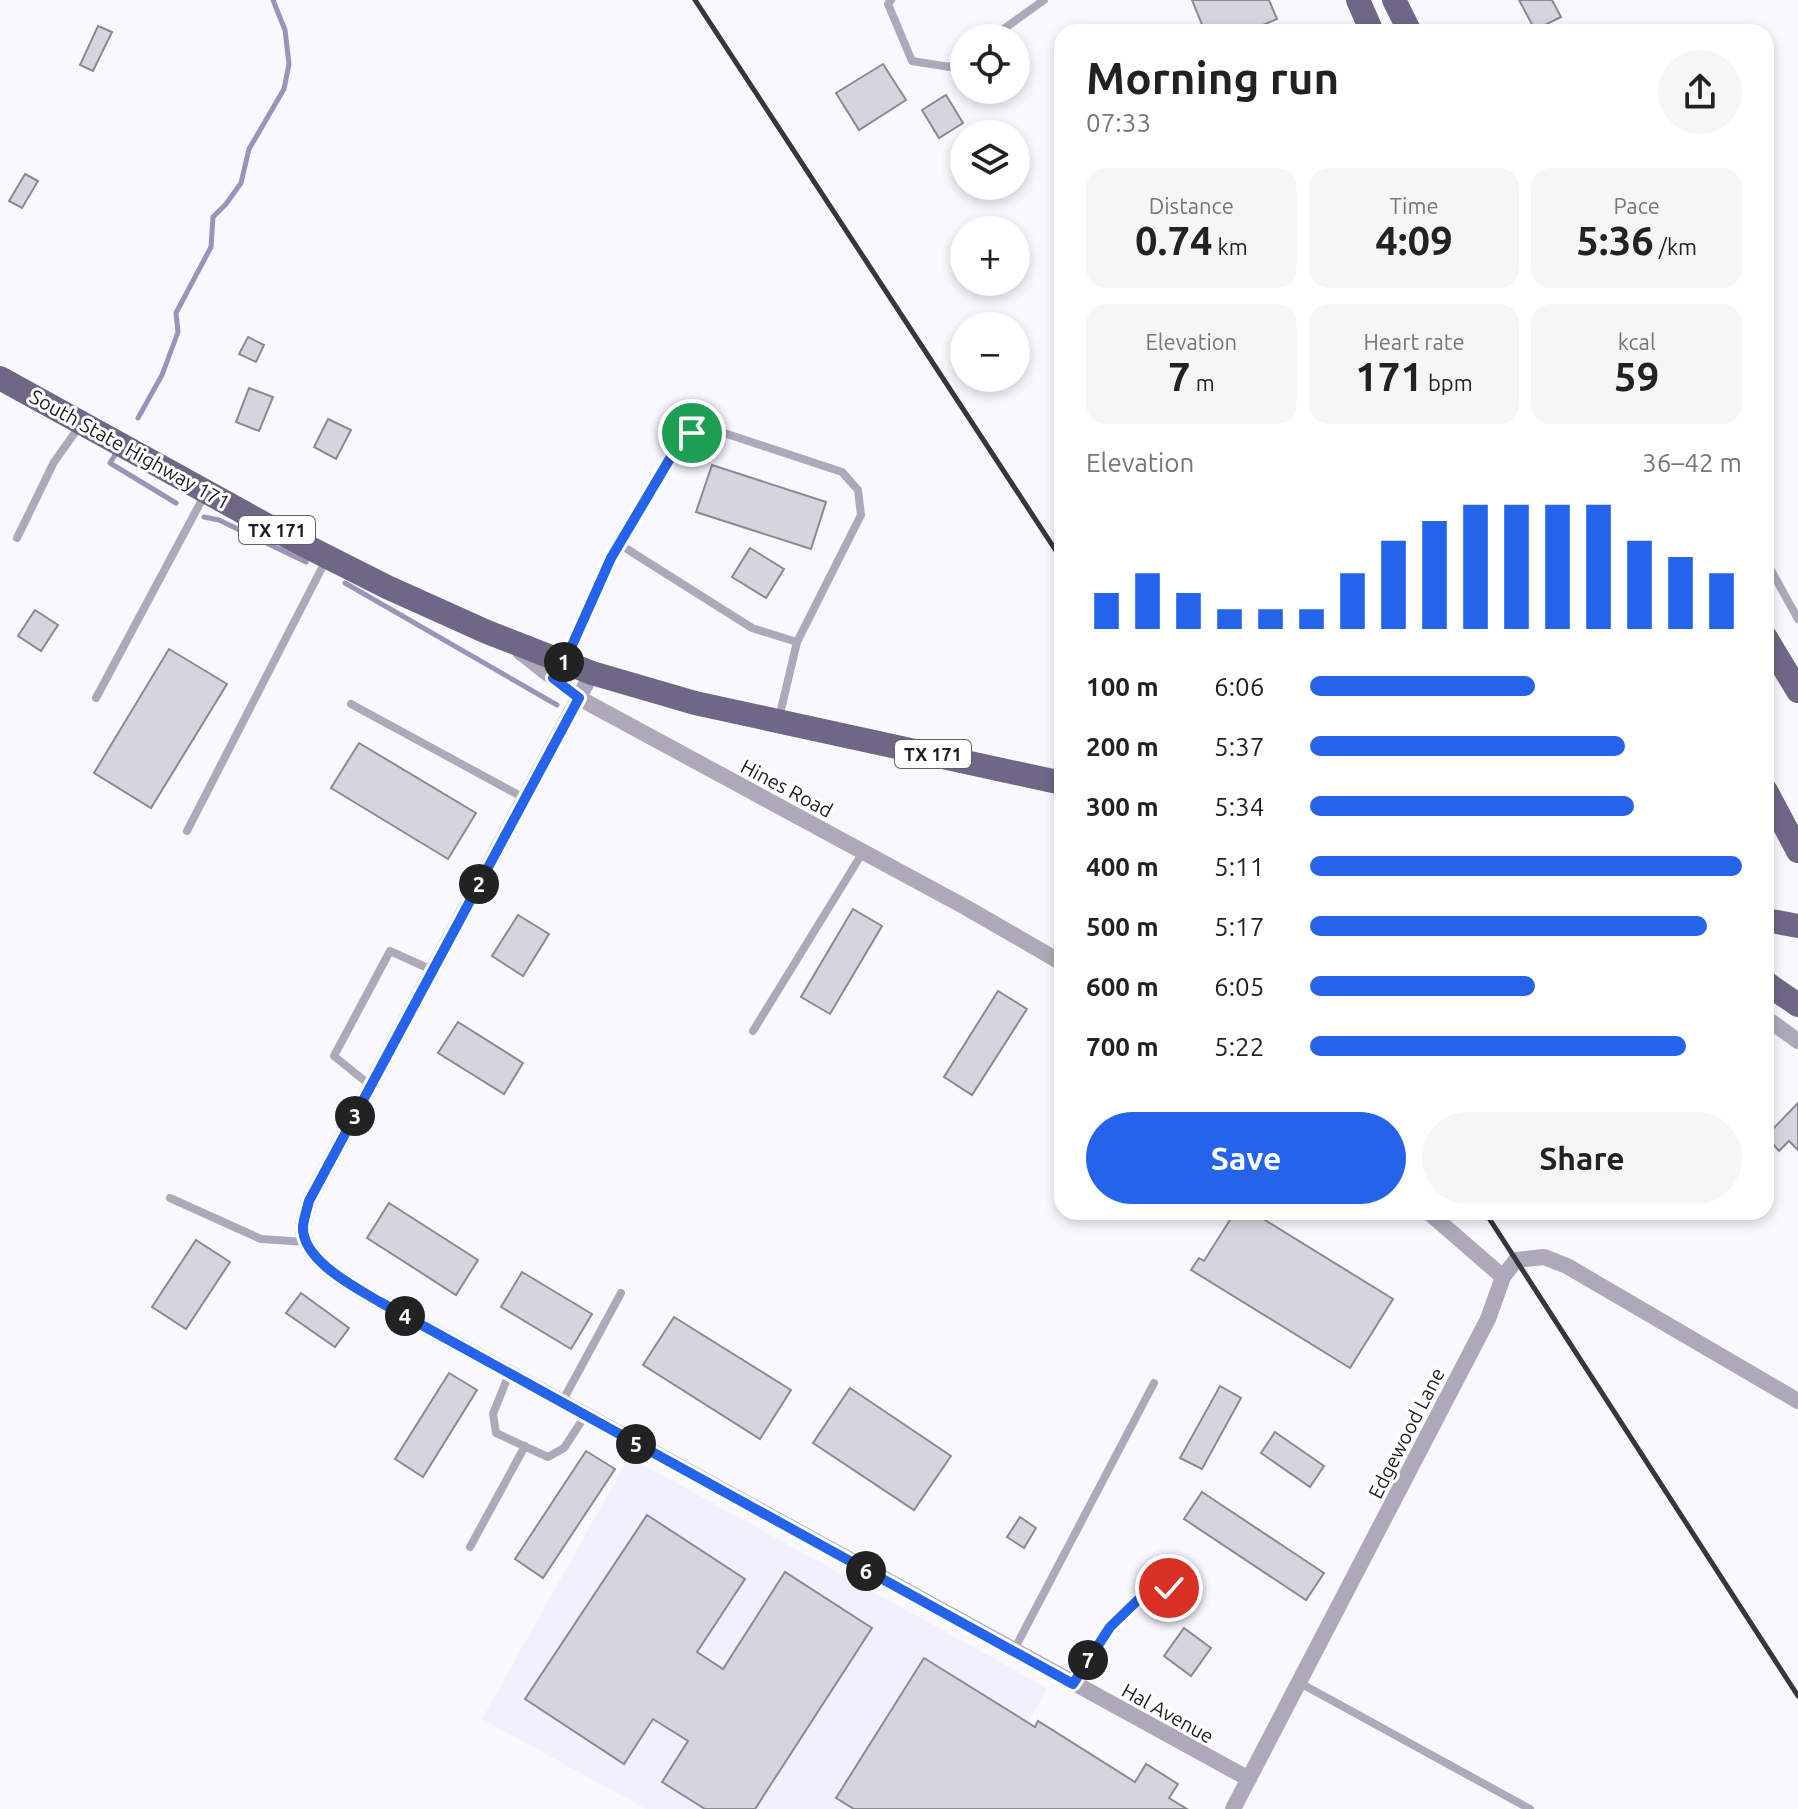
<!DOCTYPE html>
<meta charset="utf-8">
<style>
body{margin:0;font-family:Ubuntu,sans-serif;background:#f6f6f6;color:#222;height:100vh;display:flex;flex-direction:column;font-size:30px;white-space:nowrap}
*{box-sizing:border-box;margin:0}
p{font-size:26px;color:#767676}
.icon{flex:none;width:44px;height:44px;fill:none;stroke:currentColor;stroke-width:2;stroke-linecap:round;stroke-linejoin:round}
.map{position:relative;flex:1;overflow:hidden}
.side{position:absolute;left:1054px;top:24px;width:720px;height:1196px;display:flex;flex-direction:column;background:#fff;border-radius:24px;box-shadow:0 4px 12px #0003}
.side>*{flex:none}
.controls{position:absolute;left:950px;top:24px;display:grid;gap:16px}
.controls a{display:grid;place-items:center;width:80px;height:80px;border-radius:50%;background:#fff;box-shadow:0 4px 12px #0003;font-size:40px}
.pin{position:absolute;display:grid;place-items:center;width:68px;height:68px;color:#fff;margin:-34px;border:4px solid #fff;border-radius:50%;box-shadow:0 2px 8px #0007}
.km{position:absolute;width:40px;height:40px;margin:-20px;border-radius:50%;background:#222;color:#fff;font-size:22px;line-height:40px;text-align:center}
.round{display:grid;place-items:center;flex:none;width:84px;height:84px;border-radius:42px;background:#f6f6f6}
.overview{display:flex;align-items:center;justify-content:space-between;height:136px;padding:0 32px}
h1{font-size:44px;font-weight:600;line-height:60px}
.figures{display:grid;grid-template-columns:repeat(3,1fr);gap:12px;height:136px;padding:8px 32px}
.figures div{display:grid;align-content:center;border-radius:20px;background:#f6f6f6;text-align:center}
.figures b{font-size:40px;font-weight:600}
.figures small{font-size:22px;font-weight:400}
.figures p{font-size:22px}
.chart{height:224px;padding:16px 32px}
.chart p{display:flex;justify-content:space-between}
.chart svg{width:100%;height:144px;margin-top:8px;stroke:#2563eb;stroke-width:6}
.button{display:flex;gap:16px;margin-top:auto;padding:16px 32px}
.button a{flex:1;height:92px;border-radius:48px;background:#2563eb;color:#fff;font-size:32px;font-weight:600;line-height:92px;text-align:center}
.button a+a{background:#f6f6f6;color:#222}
ul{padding:0 32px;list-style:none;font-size:26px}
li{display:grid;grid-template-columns:128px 96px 1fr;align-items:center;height:60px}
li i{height:20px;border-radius:10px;background:#2563eb}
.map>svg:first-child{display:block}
.built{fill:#f2effe}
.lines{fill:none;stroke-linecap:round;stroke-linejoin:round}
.stream{stroke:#9c93bb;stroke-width:5}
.building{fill:#d6d4df;stroke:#8b8993;stroke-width:2}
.service{stroke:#ada9bb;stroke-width:8}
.minor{stroke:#ada9bb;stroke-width:16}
.primary{stroke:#6e6786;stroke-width:24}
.rail{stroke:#37373b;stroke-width:5}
.route-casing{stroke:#fff;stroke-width:16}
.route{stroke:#2563eb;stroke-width:10}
.labels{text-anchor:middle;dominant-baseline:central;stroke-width:6;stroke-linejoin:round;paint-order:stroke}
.shield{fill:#fff;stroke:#626264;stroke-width:2}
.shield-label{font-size:18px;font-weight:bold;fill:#1e1e22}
.street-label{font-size:20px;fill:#1e1e22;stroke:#fff}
</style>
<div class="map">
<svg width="1798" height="1809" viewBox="0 0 1798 1809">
<rect width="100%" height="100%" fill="#f9f8ff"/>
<path class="built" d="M629 1457 1047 1688 980 1809H646L482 1719Z"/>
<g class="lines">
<g class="stream">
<path d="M138 418 162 375 178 332 176 313 211 247 213 217 226 204 241 183 249 149 284 89 289 64 285 30 273 0"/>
<path d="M115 455 110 463 176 503"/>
<path d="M204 517 219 520 306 562"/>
<path d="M345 583 557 705"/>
</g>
</g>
<g class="building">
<path d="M1192 0H1269L1277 19 1247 32H1205Z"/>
<path d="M1519 0H1552L1561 17 1535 30Z"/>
<path d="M98 26 112 32 93 71 80 65Z"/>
<path d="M883 64 906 100 859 130 836 93Z"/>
<path d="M946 95 963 123 939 138 922 110Z"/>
<path d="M25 174 38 181 22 208 9 201Z"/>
<path d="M248 337 264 345 256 362 239 354Z"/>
<path d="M249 388 273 397 259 431 236 422Z"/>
<path d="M328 419 351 430 336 459 314 447Z"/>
<path d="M712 465 826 502 811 549 696 512Z"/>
<path d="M750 548 784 569 766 598 732 577Z"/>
<path d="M35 610 58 625 41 651 18 636Z"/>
<path d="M169 649 227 684 151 808 94 773Z"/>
<path d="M359 743 476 813 448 859 331 788Z"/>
<path d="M853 909 882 926 830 1014 801 997Z"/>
<path d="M518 915 549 934 523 976 492 956Z"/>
<path d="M998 991 1027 1009 972 1095 944 1077Z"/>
<path d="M458 1022 523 1063 504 1094 438 1053Z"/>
<path d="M1798 1103V1150L1789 1141 1779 1151 1766 1136Z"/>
<path d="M389 1203 478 1260 456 1295 367 1238Z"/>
<path d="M1235 1212H1252L1393 1299 1350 1368 1191 1270 1199 1258 1204 1261Z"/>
<path d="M196 1240 230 1262 186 1329 152 1307Z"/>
<path d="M522 1272 592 1314 571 1349 501 1307Z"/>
<path d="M301 1293 349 1328 335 1347 286 1313Z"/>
<path d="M674 1317 791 1390 760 1439 643 1365Z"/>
<path d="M449 1373 477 1390 423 1477 395 1459Z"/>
<path d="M1220 1386 1241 1398 1202 1469 1180 1458Z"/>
<path d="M850 1388 951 1456 914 1510 813 1443Z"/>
<path d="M1275 1432 1324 1466 1310 1487 1261 1453Z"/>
<path d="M586 1451 615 1469 543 1578 515 1559Z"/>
<path d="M1202 1492 1324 1573 1306 1600 1184 1519Z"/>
<path d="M647 1515 745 1579 697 1652 723 1669 785 1572 872 1628 755 1809H705L662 1782 688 1741 653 1719 624 1764 525 1699Z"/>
<path d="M1020 1517 1036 1528 1024 1548 1007 1537Z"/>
<path d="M1184 1628 1211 1648 1191 1676 1164 1656Z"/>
<path d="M924 1658 1035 1727 1038 1721 1135 1782 1146 1764 1178 1784 1169 1798 1187 1809H854L836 1798Z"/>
</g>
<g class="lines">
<g class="service">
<path d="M891 0 888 4 912 61 950 67 964 57"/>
<path d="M991 38 1044 0"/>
<path d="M17 538 54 462 79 427"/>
<path d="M619 544 752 628 797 642 779 718"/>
<path d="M1766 561 1798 619"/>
<path d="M565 661 611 558 678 445 692 433 709 428 842 472 858 490 861 515 797 642"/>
<path d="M96 698 204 496"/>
<path d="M351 704 524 798"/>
<path d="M187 831 327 558"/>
<path d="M753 1031 863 852"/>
<path d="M371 1086 334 1056 390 951 432 970"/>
<path d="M170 1198 261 1239 306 1242"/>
<path d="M509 1374 493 1414 496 1433 548 1457 564 1448 585 1416"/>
<path d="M562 1402 621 1293"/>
<path d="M470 1547 525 1446"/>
<path d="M1014 1650 1154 1383"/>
<path d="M1074 1683 1110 1627 1138 1600 1182 1581"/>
<path d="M1300 1683 1530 1809"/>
</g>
<g class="minor">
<path d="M520 652 579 698 967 908 1062 963"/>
<path d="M592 673 309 1201C307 1209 304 1218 303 1226 301 1260 355 1287 380 1302L1249 1779"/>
<path d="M1766 1018 1798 1041"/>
<path d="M1428 1212 1503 1277"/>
<path d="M1233 1809 1488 1319 1503 1277 1516 1260 1544 1257 1567 1266 1798 1401"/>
</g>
<g class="primary">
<path d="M1358 0 1372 32"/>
<path d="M1394 0 1410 32"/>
<path d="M0 378 290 538 387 587 487 632 592 673 695 703 1062 783"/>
<path d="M1766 638 1798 691"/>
<path d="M1766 791 1798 851"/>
<path d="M1766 920 1798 926"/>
<path d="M1766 983 1798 1005"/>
</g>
<g class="rail">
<path d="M695 0 1062 560"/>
<path d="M1485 1212 1798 1696"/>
</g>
</g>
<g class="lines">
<g class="route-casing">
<path id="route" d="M692 433 678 445 611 558 565 661 553 678 579 698 309 1201C307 1209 304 1218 303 1226 301 1260 355 1287 380 1302L1073 1684 1110 1627 1138 1600 1169 1588"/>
</g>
<use href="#route" class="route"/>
</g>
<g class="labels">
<g class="shield">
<rect x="239" y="516" width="76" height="28" rx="6"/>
<rect x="895" y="740" width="76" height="28" rx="6"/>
</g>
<g class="shield-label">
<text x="277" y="530">TX 171</text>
<text x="933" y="754">TX 171</text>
</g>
<g class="street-label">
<text transform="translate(130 449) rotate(29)">South State Highway 171</text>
<text transform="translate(787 788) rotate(28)">Hines Road</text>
<text transform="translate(1406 1433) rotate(-63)">Edgewood Lane</text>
<text transform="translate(1168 1713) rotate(29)">Hal Avenue</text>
</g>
</g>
</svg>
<div class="controls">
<a><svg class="icon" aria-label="locate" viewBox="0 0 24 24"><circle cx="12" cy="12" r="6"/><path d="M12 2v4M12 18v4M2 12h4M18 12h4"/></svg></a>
<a><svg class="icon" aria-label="layers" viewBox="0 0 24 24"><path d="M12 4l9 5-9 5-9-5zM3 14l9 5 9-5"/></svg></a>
<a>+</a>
<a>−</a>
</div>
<div class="pin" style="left:692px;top:433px;background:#1e9e55"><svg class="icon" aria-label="arrive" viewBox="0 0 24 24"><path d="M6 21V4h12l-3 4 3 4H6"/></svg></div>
<div class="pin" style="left:1169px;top:1588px;background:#d93025"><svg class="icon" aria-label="check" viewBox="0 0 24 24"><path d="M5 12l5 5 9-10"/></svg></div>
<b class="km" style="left:564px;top:662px">1</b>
<b class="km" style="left:479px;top:884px">2</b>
<b class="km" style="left:355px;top:1116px">3</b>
<b class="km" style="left:405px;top:1316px">4</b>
<b class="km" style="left:636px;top:1444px">5</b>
<b class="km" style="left:866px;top:1571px">6</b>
<b class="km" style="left:1088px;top:1660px">7</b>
<section class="side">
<div class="overview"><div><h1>Morning run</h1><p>07:33</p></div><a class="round"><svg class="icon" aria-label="share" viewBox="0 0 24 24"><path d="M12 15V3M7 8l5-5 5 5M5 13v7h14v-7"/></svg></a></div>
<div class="figures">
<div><p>Distance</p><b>0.74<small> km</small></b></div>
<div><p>Time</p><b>4:09</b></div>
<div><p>Pace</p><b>5:36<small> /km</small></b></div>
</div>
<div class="figures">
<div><p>Elevation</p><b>7<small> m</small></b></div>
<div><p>Heart rate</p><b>171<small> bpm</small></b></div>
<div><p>kcal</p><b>59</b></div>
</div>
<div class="chart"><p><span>Elevation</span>36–42 m</p>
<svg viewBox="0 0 160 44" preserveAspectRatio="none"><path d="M5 44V33M15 44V27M25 44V33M35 44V38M45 44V38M55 44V38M65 44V27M75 44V17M85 44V11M95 44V6M105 44V6M115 44V6M125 44V6M135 44V17M145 44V22M155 44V27"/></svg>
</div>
<ul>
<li><b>100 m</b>6:06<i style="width:52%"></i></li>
<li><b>200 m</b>5:37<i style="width:73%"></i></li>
<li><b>300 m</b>5:34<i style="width:75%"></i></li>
<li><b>400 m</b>5:11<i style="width:100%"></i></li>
<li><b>500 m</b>5:17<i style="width:92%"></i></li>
<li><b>600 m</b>6:05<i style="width:52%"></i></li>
<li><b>700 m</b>5:22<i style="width:87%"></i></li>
</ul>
<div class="button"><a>Save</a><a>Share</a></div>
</section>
</div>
